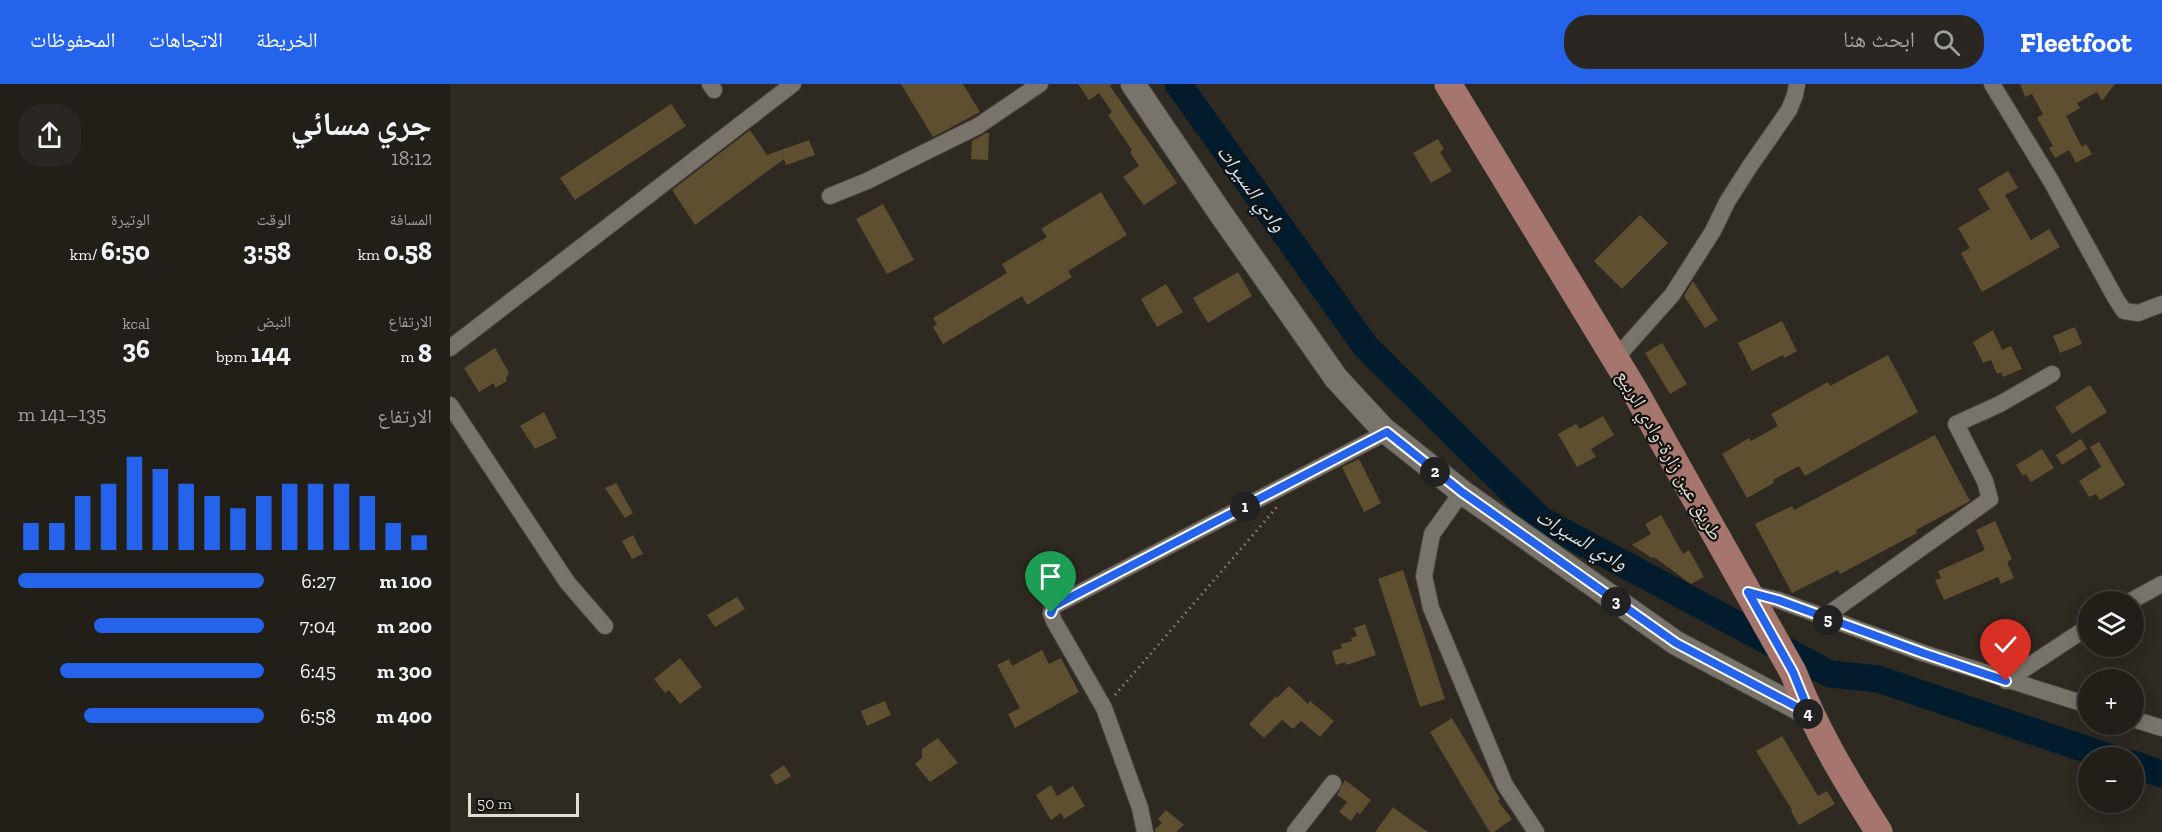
<!DOCTYPE html>
<html lang="ar">
<meta charset="utf-8">
<style>
body{margin:0;font-family:"Zilla Slab","Noto Naskh Arabic",serif;background:#2a2722;color:#f1f3f6;direction:rtl;height:100vh;display:flex;flex-direction:column;font-size:22px;white-space:nowrap}
*{box-sizing:border-box;margin:0}
p{font-size:20px;color:#a2a2a2}
.icon{flex:none;width:33px;height:33px;fill:none;stroke:currentColor;stroke-width:2;stroke-linecap:round;stroke-linejoin:round}
.map{position:relative;flex:1;overflow:hidden;direction:ltr}
.panel{display:flex;flex-direction:column;background:#221f19;width:450px}
.panel>*{flex:none}
.fabs{position:absolute;left:1628px;top:507px;display:grid;gap:12px}
.fabs a{display:grid;place-items:center;width:66px;height:66px;border-radius:50%;background:#221f19;box-shadow:0 3px 15px #0003,0 0 0 2px #3f3d38;font-size:30px}
.scale{position:absolute;left:18px;bottom:15px;width:111px;box-sizing:border-box;padding-left:6px;border:3px solid #dfdcd6;border-top:0;font-size:16px;line-height:21px;white-space:nowrap;color:#dfdcd6;-webkit-text-stroke:4px #14120f;paint-order:stroke}
.pin{position:absolute;display:grid;place-items:center;width:51px;height:51px;color:#fff;margin:-62px -26px;border-radius:50% 50% 50% 0;rotate:-45deg;box-shadow:0 0 6px #0007}
.pin .icon{rotate:45deg}
.km{position:absolute;width:30px;height:30px;margin:-15px;border-radius:50%;background:#222;color:#fff;font-size:16px;line-height:30px;text-align:center}
.round{display:grid;place-items:center;flex:none;width:63px;height:63px;border-radius:24px;background:#2a2722}
.summary{display:flex;align-items:center;justify-content:space-between;height:102px;padding:0 18px}
h1{font-size:33px;font-weight:800;line-height:45px}
.stats{display:grid;grid-template-columns:repeat(3,1fr);gap:9px;height:102px;padding:6px 18px}
.stats div{display:grid;align-content:center}
.stats b{font-size:26px;font-weight:800}
.stats small{font-size:16px;font-weight:400}
.stats p{font-size:16px}
.chart{height:168px;padding:12px 18px}
.chart p{display:flex;justify-content:space-between}
.chart svg{width:100%;height:108px;margin-top:6px;stroke:#2563eb;stroke-width:6}
ul{padding:0 18px;list-style:none;font-size:20px}
li{display:grid;grid-template-columns:96px 72px 1fr;align-items:center;height:45px}
li i{height:15px;border-radius:8px;background:#2563eb}
header{display:flex;align-items:center;gap:36px;box-sizing:border-box;height:84px;padding:0 30px;background:#2563eb;color:#fff}
header strong{font-size:28px}
nav{display:flex;gap:33px;margin-inline-start:auto;font-size:21px}
.search{width:420px;height:54px;background:#2a2722;display:flex;align-items:center;gap:15px;box-sizing:border-box;padding:0 21px;border-radius:24px;color:#a2a2a2;font-size:22px}
main{display:flex;flex:1;min-height:0}
.map>svg:first-child{display:block}
.lines{fill:none;stroke-linecap:round;stroke-linejoin:round}
.river{stroke:#021c2e;stroke-width:27}
.building{fill:#5e4f31}
.street-casing{stroke:#4a473f;stroke-width:18}
.secondary-casing{stroke:#4a473f;stroke-width:26}
.primary-casing{stroke:#4a473f;stroke-width:28}
.path{stroke:#848079;stroke-width:3;stroke-dasharray:1.5 4.5;stroke-linecap:butt}
.street{stroke:#79746b;stroke-width:16}
.secondary{stroke:#79746b;stroke-width:24}
.primary{stroke:#a5756e;stroke-width:27}
.route-casing{stroke:#fff;stroke-width:12}
.route{stroke:#2563eb;stroke-width:8}
.labels{text-anchor:middle;dominant-baseline:central;stroke-width:4.5;stroke-linejoin:round;paint-order:stroke}
.street-label{font-size:20px;fill:#dfdcd6;stroke:#14120f}
.water-label{font-size:21px;font-style:italic;fill:#c6e5fe;stroke:#14120f}
</style>
<header>
<strong>Fleetfoot</strong>
<div class="search"><svg class="icon" aria-label="search" viewBox="0 0 24 24"><circle cx="10" cy="10" r="6"/><path d="M15 15l6 6"/></svg>ابحث هنا</div>
<nav><a>الخريطة</a><a>الاتجاهات</a><a>المحفوظات</a></nav>
</header>
<main>
<div class="map">
<svg width="1712" height="748" viewBox="0 0 1712 748">
<rect width="100%" height="100%" fill="#2e2921"/>
<g class="lines">
<g class="river">
<path d="M728 0 916 263 1091 436 1380 590 1428 595 1662 674"/>
<path d="M1683 680 1712 690"/>
</g>
</g>
<g class="building">
<path d="M451 0H513L530 28 483 53Z"/>
<path d="M628 0H662L660 2 727 99 694 121 673 93 689 82 680 68 682 66 658 31 662 28 649 9 639 16Z"/>
<path d="M1570 0H1665L1652 17 1647 8 1627 19 1630 24 1616 32 1632 63 1636 60 1642 70 1626 79 1619 66 1605 74 1599 64 1603 62 1587 34 1593 30 1582 10 1575 13Z"/>
<path d="M221 20 236 42 125 116 110 94Z"/>
<path d="M300 46 317 71 359 56 365 71 336 81 334 75 245 141 222 106Z"/>
<path d="M536 49H539L538 76 521 75 522 57Z"/>
<path d="M988 55 994 65 990 68 1002 87 981 99 963 69Z"/>
<path d="M1558 87 1568 104 1555 111 1581 156 1599 145 1610 163 1532 208 1511 169 1520 164 1508 144 1540 125 1528 105Z"/>
<path d="M651 108 677 151 618 187 622 193 577 221 572 212 493 260 483 243 487 240 483 234 557 189 552 180 597 153 591 145Z"/>
<path d="M433 120 464 176 437 190 406 135Z"/>
<path d="M1190 131 1218 159 1172 205 1144 177Z"/>
<path d="M788 188 802 212 758 239 743 214Z"/>
<path d="M1243 197 1268 236 1255 244 1234 212Z"/>
<path d="M716 200 733 228 707 243 691 215Z"/>
<path d="M1332 237 1347 267 1334 274 1333 271 1302 287 1288 259Z"/>
<path d="M1625 243 1632 260 1610 269 1603 252Z"/>
<path d="M1543 246 1552 266 1561 262 1572 285 1553 293 1551 288 1547 290 1541 276 1533 279 1523 258Z"/>
<path d="M1212 259 1237 300 1220 310 1195 269Z"/>
<path d="M45 264 59 289 56 294 57 297 45 304 44 299 29 308 14 284Z"/>
<path d="M1438 271 1468 328 1355 392 1349 382 1323 396 1324 399 1297 414 1272 370 1299 354 1301 357 1328 342 1321 330 1378 298 1380 302Z"/>
<path d="M1640 301 1657 328 1622 350 1605 323Z"/>
<path d="M94 328 107 354 85 365 70 342Z"/>
<path d="M1153 332 1164 351 1141 365 1146 373 1127 383 1108 350 1126 340 1130 345Z"/>
<path d="M1485 351 1520 417 1466 446 1467 449 1390 490 1388 486 1342 509 1305 440 1342 422 1344 426Z"/>
<path d="M1631 355 1637 365 1612 381 1606 371Z"/>
<path d="M1649 358 1675 401 1650 416 1646 410 1639 413 1629 397 1651 383 1640 363Z"/>
<path d="M1592 365 1604 384 1581 398 1576 390 1573 392 1566 381Z"/>
<path d="M909 375 931 419 914 428 892 383Z"/>
<path d="M166 399 183 429 175 434 155 404Z"/>
<path d="M1211 431 1233 470 1239 466 1254 493 1241 500 1204 473 1202 474 1182 461 1201 450 1195 440Z"/>
<path d="M1545 437 1562 475 1557 478 1564 494 1551 500 1548 493 1494 516 1485 496 1491 494 1488 487 1535 466 1526 446Z"/>
<path d="M183 451 193 470 182 475 172 457Z"/>
<path d="M953 486 995 615 970 623 928 495Z"/>
<path d="M287 513 295 525 265 543 257 531Z"/>
<path d="M915 540 926 571 896 581 895 578 886 581 882 567 892 564 891 560 902 557 901 554 907 552 904 544Z"/>
<path d="M592 566 599 580 611 574 629 608 565 644 558 630 570 624 547 581 559 575 562 582Z"/>
<path d="M230 574 252 603 230 620 219 606 215 609 204 595Z"/>
<path d="M839 602 858 620 860 617 884 637 870 653 851 637 843 645 832 636 814 654 799 640 826 612 827 614Z"/>
<path d="M435 617 441 631 417 642 411 627Z"/>
<path d="M1002 634 1050 715 1048 717 1062 735 1044 748H1040L1036 742 980 648Z"/>
<path d="M1332 652 1368 712 1377 707 1385 720 1349 741 1341 727 1342 726 1306 667Z"/>
<path d="M488 654 508 679 480 698 465 680 472 674V665Z"/>
<path d="M334 681 341 692 326 701 320 691Z"/>
<path d="M895 696 921 716 910 730 907 728 901 737 889 728 897 718 887 711Z"/>
<path d="M601 701 607 712 623 702 635 722 614 735 611 729 601 736 586 711Z"/>
<path d="M943 723 959 735 978 748H925Z"/>
<path d="M716 726 734 741 726 748H705V745L712 739 708 735Z"/>
</g>
<g class="lines">
<g class="street-casing">
<g id="street">
<path d="M260 0 264 6"/>
<path d="M1542 0 1601 97 1666 215 1674 227 1688 229 1712 220"/>
<path d="M380 112 417 97 528 42 590 0"/>
<path d="M0 264 343 0"/>
<path d="M1165 275 1222 211 1263 147 1277 118 1300 82 1339 26 1345 11 1347 0"/>
<path d="M0 321 117 498 155 542"/>
<path d="M1012 408 982 450 974 492 981 524 1055 701 1086 748"/>
<path d="M1298 509 1328 516 1473 569 1638 621"/>
<path d="M1679 518 1712 500"/>
<path d="M1373 534 1540 415 1535 397 1506 340 1550 320 1602 290"/>
<path d="M1556 597 1638 543"/>
<path d="M1683 635 1712 644"/>
<path d="M695 748 690 724 654 624 604 537 601 529 604 522 937 348"/>
<path d="M845 748 883 699"/>
</g>
</g>
<g class="secondary-casing">
<path id="secondary" d="M683 0 771 130 886 294 933 345 1012 408 1226 559 1360 630"/>
</g>
<g class="primary-casing">
<path id="primary" d="M998 0 1183 304 1343 588C1366 647 1395 695 1429 748"/>
</g>
<path class="path" d="M665 611 827 423"/>
<use href="#street" class="street"/>
<use href="#secondary" class="secondary"/>
<use href="#primary" class="primary"/>
</g>
<g class="lines">
<g class="route-casing">
<path id="route" d="M601 529 604 522 937 348 1012 408 1226 559 1360 630 1343 588 1298 508 1328 516 1473 569 1556 597"/>
</g>
<use href="#route" class="route"/>
</g>
<g class="labels">
<g class="street-label">
<text transform="translate(1220 371) rotate(60)">طريق عين زارة-وادي الربيع</text>
</g>
<g class="water-label">
<text transform="translate(802 104) rotate(54)">وادي السيرات</text>
<text transform="translate(1132 455) rotate(30)">وادي السيرات</text>
</g>
</g>
</svg>
<div class="fabs">
<a><svg class="icon" aria-label="layers" viewBox="0 0 24 24"><path d="M12 4l9 5-9 5-9-5zM3 14l9 5 9-5"/></svg></a>
<a>+</a>
<a>−</a>
</div>
<div class="scale">50 m</div>
<div class="pin" style="left:601px;top:529px;background:#1e9e55"><svg class="icon" aria-label="arrive" viewBox="0 0 24 24"><path d="M6 21V4h12l-3 4 3 4H6"/></svg></div>
<div class="pin" style="left:1556px;top:597px;background:#d93025"><svg class="icon" aria-label="check" viewBox="0 0 24 24"><path d="M5 12l5 5 9-10"/></svg></div>
<b class="km" style="left:795px;top:423px">1</b>
<b class="km" style="left:985px;top:388px">2</b>
<b class="km" style="left:1166px;top:518px">3</b>
<b class="km" style="left:1358px;top:630px">4</b>
<b class="km" style="left:1378px;top:536px">5</b>
</div>
<section class="panel">
<div class="summary"><div><h1>جري مسائي</h1><p>18:12</p></div><a class="round"><svg class="icon" aria-label="share" viewBox="0 0 24 24"><path d="M12 15V3M7 8l5-5 5 5M5 13v7h14v-7"/></svg></a></div>
<div class="stats">
<div><p>المسافة</p><b>0.58<small> km</small></b></div>
<div><p>الوقت</p><b>3:58</b></div>
<div><p>الوتيرة</p><b>6:50<small> /km</small></b></div>
</div>
<div class="stats">
<div><p>الارتفاع</p><b>8<small> m</small></b></div>
<div><p>النبض</p><b>144<small> bpm</small></b></div>
<div><p>kcal</p><b>36</b></div>
</div>
<div class="chart"><p><span>الارتفاع</span>135–141 m</p>
<svg viewBox="0 0 160 44" preserveAspectRatio="none"><path d="M5 44V33M15 44V33M25 44V22M35 44V17M45 44V6M55 44V11M65 44V17M75 44V22M85 44V27M95 44V22M105 44V17M115 44V17M125 44V17M135 44V22M145 44V33M155 44V38"/></svg>
</div>
<ul>
<li><b>100 m</b>6:27<i style="width:100%"></i></li>
<li><b>200 m</b>7:04<i style="width:69%"></i></li>
<li><b>300 m</b>6:45<i style="width:83%"></i></li>
<li><b>400 m</b>6:58<i style="width:73%"></i></li>
</ul>
</section>
</main>
